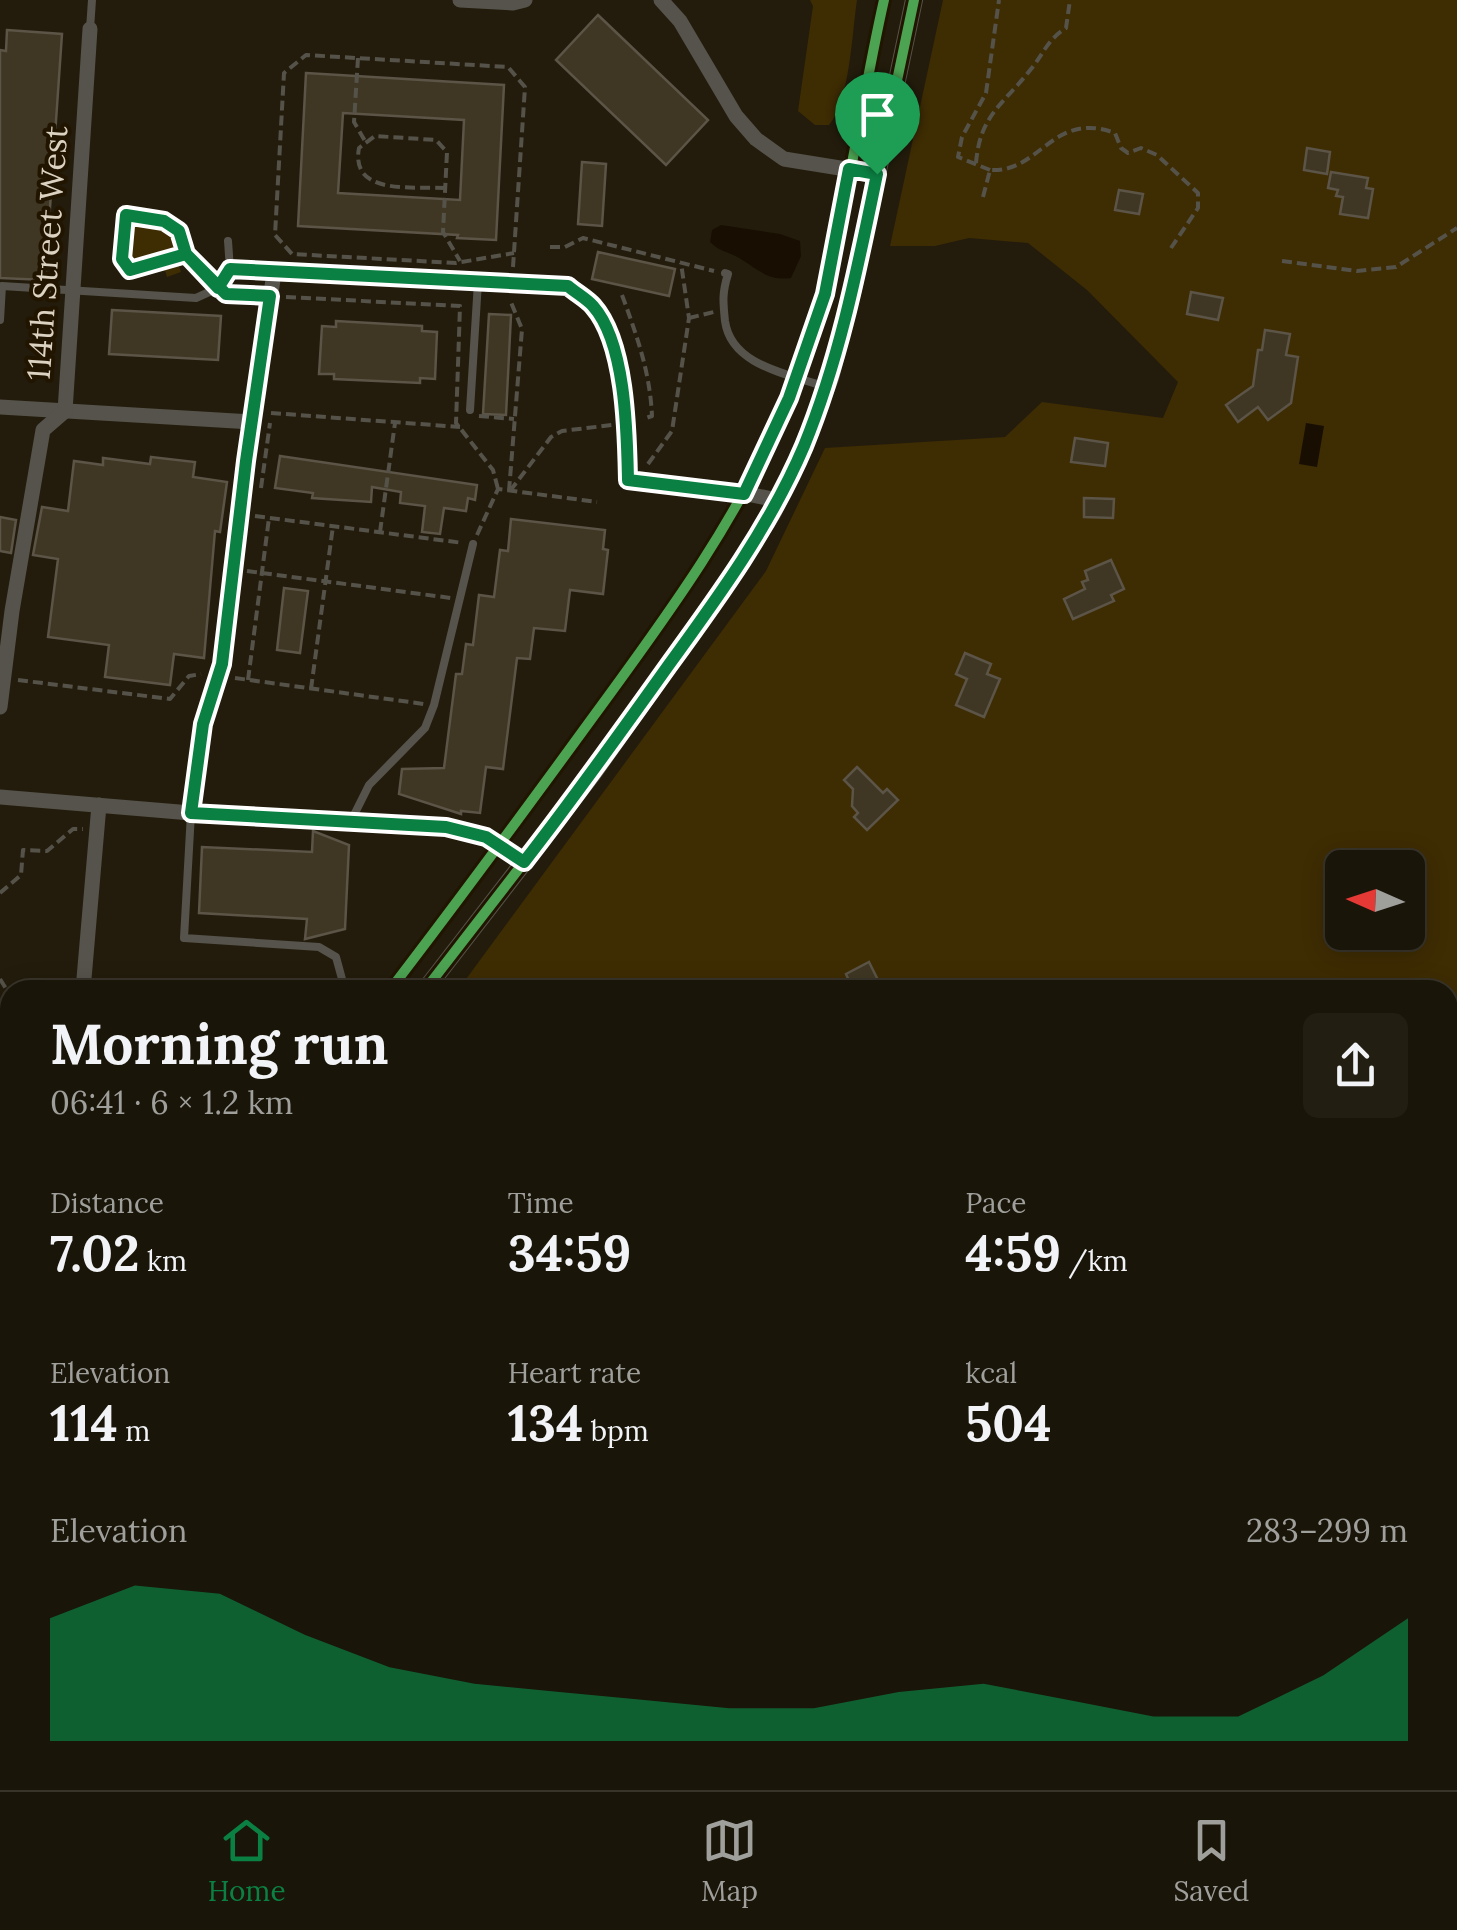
<!DOCTYPE html>
<meta charset="utf-8">
<style>
body{margin:0;font-family:Lora,serif;background:#231e12;color:#f1f3f6;height:100vh;display:flex;flex-direction:column;font-size:38px;white-space:nowrap}
*{box-sizing:border-box;margin:0}
p{font-size:32px;color:#9f9f9c}
.icon{flex:none;width:55px;height:55px;fill:none;stroke:currentColor;stroke-width:2;stroke-linecap:round;stroke-linejoin:round}
.map{position:relative;flex:1;overflow:hidden}
.sheet{position:absolute;left:0px;top:980px;width:1458px;height:810px;display:flex;flex-direction:column;background:#1a1509;border-radius:30px 30px 0 0;box-shadow:0 5px 25px #0003,0 0 0 2px #38342a}
.sheet>*{flex:none}
.needle{width:65px;rotate:273deg}
.controls{position:absolute;left:1325px;top:850px;display:grid;gap:20px}
.controls a{display:grid;place-items:center;width:100px;height:100px;border-radius:15px;background:#1a1509;box-shadow:0 5px 25px #0003,0 0 0 2px #38342a;font-size:50px}
.pin{position:absolute;display:grid;place-items:center;width:85px;height:85px;color:#fff;margin:-102px -42px;border-radius:50% 50% 50% 0;rotate:-45deg;box-shadow:0 0 10px #0007}
.pin .icon{rotate:45deg}
.round{display:grid;place-items:center;flex:none;width:105px;height:105px;border-radius:15px;background:#231e12}
.overview{display:flex;align-items:center;justify-content:space-between;height:170px;padding:0 50px}
h1{font-size:55px;font-weight:700;line-height:75px}
.figures{display:grid;grid-template-columns:repeat(3,1fr);gap:15px;height:170px;padding:10px 50px}
.figures div{display:grid;align-content:center}
.figures b{font-size:50px;font-weight:700}
.figures small{font-size:28px;font-weight:400}
.figures p{font-size:28px}
.chart{height:280px;padding:20px 50px}
.chart p{display:flex;justify-content:space-between}
.chart svg{width:100%;height:180px;margin-top:10px;fill:#0b8043;opacity:.7}
.tabs{display:flex;justify-content:space-around;align-items:center;height:140px;border-top:2px solid #38342a;background:#1a1509;font-size:28px;color:#9f9f9c}
.tabs a{display:grid;justify-items:center;gap:5px}
.tabs .selected{color:#0b8043}
.map>svg:first-child{display:block}
.green{fill:#3e2c03;fill-rule:evenodd}
.water{fill:#180f02}
.building{fill:#3f3723;stroke:#5b5447;stroke-width:2.5;fill-rule:evenodd}
.lines{fill:none;stroke-linecap:round;stroke-linejoin:round}
.path{stroke:#55524a;stroke-width:4;stroke-dasharray:10 5;stroke-linecap:butt}
.service{stroke:#55534b;stroke-width:8}
.minor{stroke:#55534b;stroke-width:15}
.tertiary{stroke:#55534b;stroke-width:18}
.cycleway-casing{stroke:#221500;stroke-width:16}
.cycleway{stroke:#4ca352;stroke-width:10}
.route-casing{stroke:#fff;stroke-width:20}
.route{stroke:#0b8043;stroke-width:12}
.labels{text-anchor:middle;dominant-baseline:central;stroke-width:8;stroke-linejoin:round;paint-order:stroke}
.street-label{font-size:32px;fill:#dbd2c2;stroke:#221500}
</style>
<div class="map">
<svg width="1457" height="1790" viewBox="0 0 1457 1790">
<rect width="100%" height="100%" fill="#231c0c"/>
<g class="green">
<path d="M810 0H857C852 32 850 101 829 125H815L798 111 813 6Z"/>
<path d="M943 0H1457V1790H580L588 1780H1448V990H458L766 571 825 448 1005 437 1042 402 1163 418 1178 382 1087 290 1028 243 969 238 935 246H890ZM1342 868H1408V932H1342Z"/>
<path d="M132 214 164 221 179 231 186 255 176 257 181 272 167 277 162 261 130 270C119 258 120 231 126 215Z"/>
</g>
<g class="water">
<path d="M721 225 780 234 800 241 801 256 791 278C764 282 754 264 731 254 721 250 717 249 710 242L712 230Z"/>
<path d="M1306 423 1324 426 1317 467 1299 464Z"/>
</g>
<g class="building">
<path d="M598 15 708 120 666 165 556 60Z"/>
<path d="M7 30 62 34 45 280 0 278V50L6 51Z"/>
<path d="M306 73 504 85 496 240 457 238 458 235 298 226ZM343 113 464 120 460 200 338 193Z"/>
<path d="M1307 148 1330 152 1327 174 1304 170Z"/>
<path d="M582 162 606 164 602 226 578 224Z"/>
<path d="M1331 172 1368 178 1366 188 1373 189 1368 218 1340 214 1343 197 1336 196 1338 190 1328 188Z"/>
<path d="M1119 190 1143 194 1139 214 1115 210Z"/>
<path d="M598 252 675 269 669 296 592 279Z"/>
<path d="M1191 292 1223 298 1218 320 1187 314Z"/>
<path d="M112 310 221 316 218 360 109 354Z"/>
<path d="M489 314 511 315 506 415 483 414Z"/>
<path d="M336 321 422 326V331L437 332 435 379 420 378V383L334 379V374H319L322 326 336 327Z"/>
<path d="M1265 330 1290 334 1286 355 1298 357 1291 403 1268 420 1258 407 1238 422 1226 405 1253 386 1258 350H1262Z"/>
<path d="M1075 438 1108 443 1105 466 1071 462Z"/>
<path d="M280 456 477 485 475 500 468 498 466 511 444 508 440 534 422 532 425 506 400 503 401 492 372 487 371 502 312 498 313 493 275 488Z"/>
<path d="M151 457 195 462 193 477 227 482 220 532 215 531 204 658 174 654 170 685 105 677 109 645 48 637 58 559 33 555 42 507 68 511 74 461 103 465V458L150 464Z"/>
<path d="M1084 498 1114 499 1113 518 1084 517Z"/>
<path d="M0 517 16 520 11 553 0 551Z"/>
<path d="M511 519 605 530 603 549 608 550 603 594 570 590 565 631 534 628 530 659 517 658 503 769 486 767 480 813 461 811V814L399 794 402 769 444 768 456 674H462L466 644 473 645 479 595 494 597 500 550 508 551Z"/>
<path d="M1111 560 1124 589 1111 595 1114 601 1073 619 1064 599 1085 589 1082 582 1088 580 1085 571Z"/>
<path d="M284 588 308 591 300 653 277 650Z"/>
<path d="M965 653 991 664 987 674 1000 679 984 717 956 705 967 679 956 674Z"/>
<path d="M857 767 883 793 887 789 898 800 867 830 854 817 858 813 852 806 853 789 844 780Z"/>
<path d="M313 831 349 845 345 929 305 939 307 919 199 913 202 847 312 852Z"/>
<path d="M869 962 883 990H853L846 974Z"/>
</g>
<g class="lines">
<g class="path">
<path d="M358 58 354 122 365 141"/>
<path d="M976 163C980 114 1004 104 1031 69 1044 53 1048 39 1066 28L1070 0"/>
<path d="M990 170 958 157 962 137 986 93 999 0"/>
<path d="M445 188C413 186 350 196 359 148L375 136 436 140 447 152 443 232 460 261"/>
<path d="M983 197 990 170C1041 173 1052 110 1115 133L1121 148 1128 153 1141 148 1157 155 1198 193V208L1171 248"/>
<path d="M550 247H565L583 238 714 271"/>
<path d="M186 255 130 270 122 259 126 215 164 221 179 231 186 255 208 278"/>
<path d="M1282 261 1357 271 1396 267 1457 228"/>
<path d="M513 267 525 87 508 67 306 55 284 73 275 235 292 254 456 263 514 253"/>
<path d="M226 295 257 296"/>
<path d="M622 295C637 336 650 372 652 416L643 419"/>
<path d="M286 297 460 306 456 423 493 470 498 489"/>
<path d="M689 318 714 312"/>
<path d="M271 413 460 427"/>
<path d="M479 416 514 419"/>
<path d="M648 464 672 431 689 318 681 263"/>
<path d="M261 488 270 423"/>
<path d="M509 491 522 329 510 300"/>
<path d="M510 491 551 437 562 431 612 425"/>
<path d="M255 516 463 543"/>
<path d="M380 532 395 423"/>
<path d="M477 535 498 489 597 502"/>
<path d="M247 571 451 598"/>
<path d="M235 678 424 704"/>
<path d="M18 680 170 699 189 676 201 674"/>
<path d="M248 680 269 518"/>
<path d="M311 689 333 526"/>
<path d="M0 893 21 875 23 850 47 851 73 829H83"/>
<path d="M0 979 10 995"/>
</g>
<g class="service">
<path d="M90 29 92 0"/>
<path d="M228 241 230 269 274 273"/>
<path d="M725 273 728 274C722 293 723 302 725 321 731 366 789 374 826 387"/>
<path d="M0 320 2 286 196 298 218 288 230 269"/>
<path d="M470 410 478 282"/>
<path d="M191 813 184 938 319 947 336 957 342 979 339 990"/>
<path d="M351 821 369 785 425 728 434 705 473 544"/>
</g>
<g class="minor">
<path d="M460 0 513 3 525 0"/>
<path d="M661 0 680 21 736 116 756 139 784 159 877 174"/>
<path d="M0 407 252 422"/>
<path d="M0 707 12 611 43 430 65 411 90 29"/>
<path d="M0 797 191 813 446 827 485 837 524 862"/>
<path d="M191 813 203 724 221 664 246 461 274 273 568 287C576 293 586 299 593 306 626 343 627 433 628 480L731 491 778 500"/>
<path d="M83 990 99 805"/>
<path d="M0 1048 10 1049"/>
<path d="M0 1456 10 1450"/>
<path d="M122 1790 128 1780"/>
</g>
<g class="tertiary">
<path d="M425 990 593 773 728 582 773 512 803 448 830 378 853 289 914 0"/>
<path d="M0 1595 10 1587"/>
</g>
<g class="cycleway-casing">
<g id="cycleway">
<path d="M390 990C459 900 526 809 593 717 668 615 742 514 790 396 841 270 854 132 884 0"/>
<path d="M425 990 593 773 728 582 773 512 803 448 830 378 853 289 914 0"/>
</g>
</g>
<use href="#cycleway" class="cycleway"/>
</g>
<g class="lines">
<g class="route-casing">
<path id="route" d="M877 174 849 169 825 294 789 398 744 494 628 480C627 433 626 343 593 306 587 299 576 293 568 286L230 269 218 288 186 254 130 270 122 259 126 215 164 221 179 231 186 254 226 294 270 296 246 461 222 664 203 724 191 813 446 827 486 837 524 862C574 798 621 732 668 666 719 596 770 526 804 446 840 358 858 266 877 174"/>
</g>
<use href="#route" class="route"/>
</g>
<g class="labels">
<g class="street-label">
<text transform="translate(47 253) rotate(-86)">114th Street West</text>
</g>
</g>
</svg>
<div class="controls">
<a><svg class="needle" viewBox="-14 -14 28 28"><path d="M0-13l5 13h-10z" fill="#e53935"/><path d="M0 13l5-13h-10z" fill="#9f9f9c"/></svg></a>
</div>
<div class="pin" style="left:877px;top:174px;background:#1e9e55"><svg class="icon" aria-label="arrive" viewBox="0 0 24 24"><path d="M6 21V4h12l-3 4 3 4H6"/></svg></div>
<section class="sheet">
<div class="overview"><div><h1>Morning run</h1><p>06:41 · 6 × 1.2 km</p></div><a class="round"><svg class="icon" aria-label="share" viewBox="0 0 24 24"><path d="M12 15V3M7 8l5-5 5 5M5 13v7h14v-7"/></svg></a></div>
<div class="figures">
<div><p>Distance</p><b>7.02<small> km</small></b></div>
<div><p>Time</p><b>34:59</b></div>
<div><p>Pace</p><b>4:59<small> /km</small></b></div>
</div>
<div class="figures">
<div><p>Elevation</p><b>114<small> m</small></b></div>
<div><p>Heart rate</p><b>134<small> bpm</small></b></div>
<div><p>kcal</p><b>504</b></div>
</div>
<div class="chart"><p><span>Elevation</span>283–299 m</p>
<svg viewBox="0 0 160 44" preserveAspectRatio="none"><path d="M0 44V14L10 6L20 8L30 18L40 26L50 30L60 32L70 34L80 36L90 36L100 32L110 30L120 34L130 38L140 38L150 28L160 14V44z"/></svg>
</div>
</section>
</div>
<nav class="tabs">
<a class="selected"><svg class="icon" aria-label="home" viewBox="0 0 24 24"><path d="M3 11l9-7 9 7M6 9v11h12V9"/></svg>Home</a>
<a><svg class="icon" aria-label="map" viewBox="0 0 24 24"><path d="M3 6l6-2 6 2 6-2v14l-6 2-6-2-6 2zM9 4v14M15 6v14"/></svg>Map</a>
<a><svg class="icon" aria-label="saved" viewBox="0 0 24 24"><path d="M7 4h10v16l-5-4-5 4z"/></svg>Saved</a>
</nav>
